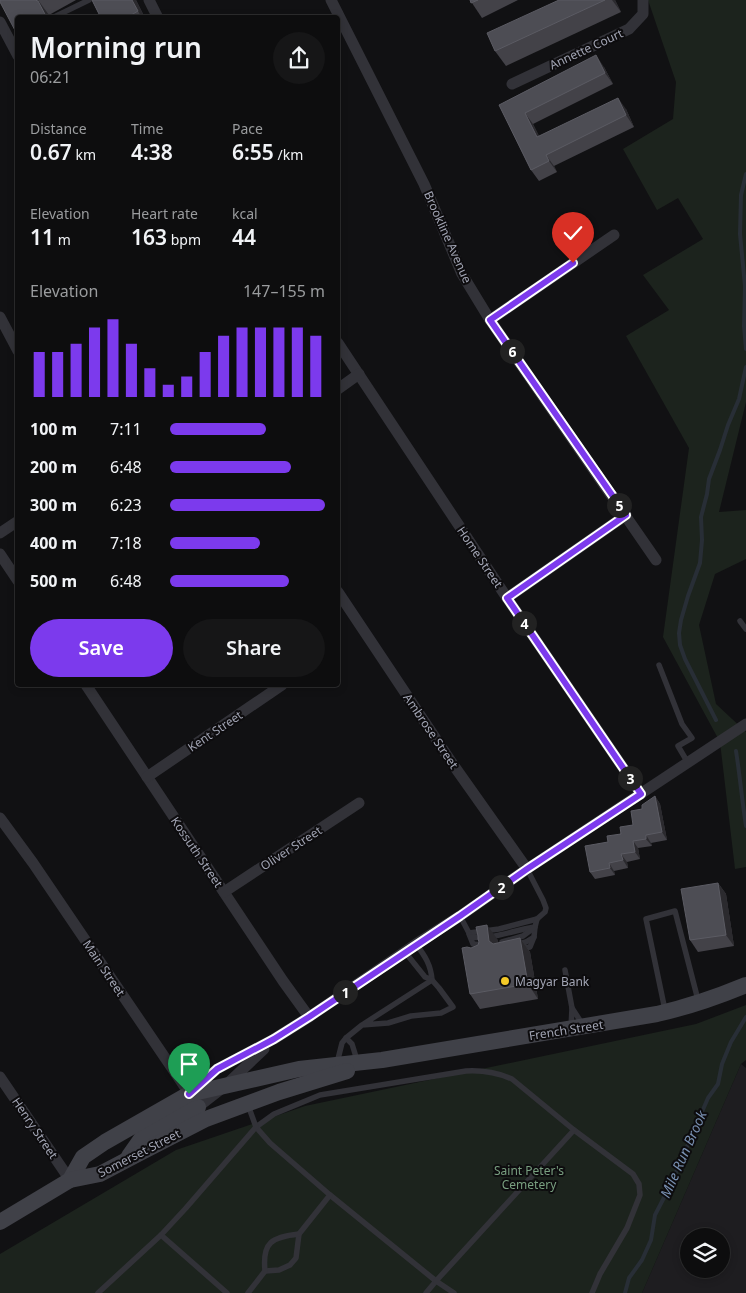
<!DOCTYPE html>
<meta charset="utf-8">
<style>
body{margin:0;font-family:"Noto Sans",sans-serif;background:#161617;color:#f1f3f6;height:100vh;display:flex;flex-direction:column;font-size:19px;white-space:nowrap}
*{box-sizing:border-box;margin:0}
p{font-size:16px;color:#9a9c9e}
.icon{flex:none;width:28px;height:28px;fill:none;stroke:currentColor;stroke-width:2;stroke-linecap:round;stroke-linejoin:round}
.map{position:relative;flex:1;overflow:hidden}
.drawer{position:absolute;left:15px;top:15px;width:325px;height:672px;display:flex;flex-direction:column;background:#0d0d0e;border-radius:5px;box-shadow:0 2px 8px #0003,0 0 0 1px #2d2d2e}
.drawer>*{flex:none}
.buttons{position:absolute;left:680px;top:1228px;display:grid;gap:10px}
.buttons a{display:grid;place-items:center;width:50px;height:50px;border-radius:50%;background:#0d0d0e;box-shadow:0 2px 8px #0003,0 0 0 1px #2d2d2e;font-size:25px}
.pin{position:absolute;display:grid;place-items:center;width:42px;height:42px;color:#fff;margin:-51px -21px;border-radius:50% 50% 50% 0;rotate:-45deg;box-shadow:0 0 5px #0007}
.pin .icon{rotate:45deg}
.km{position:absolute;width:25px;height:25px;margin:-12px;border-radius:50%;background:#222;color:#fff;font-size:14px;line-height:25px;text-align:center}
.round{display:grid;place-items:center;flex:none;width:52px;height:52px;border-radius:26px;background:#161617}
.headline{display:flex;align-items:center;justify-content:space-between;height:85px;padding:0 15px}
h1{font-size:28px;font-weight:600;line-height:38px}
.figures{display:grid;grid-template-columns:repeat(3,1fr);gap:8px;height:85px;padding:5px 15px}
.figures div{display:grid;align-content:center}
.figures b{font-size:21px;font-weight:600}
.figures small{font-size:14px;font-weight:400}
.figures p{font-size:14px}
.chart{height:140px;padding:10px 15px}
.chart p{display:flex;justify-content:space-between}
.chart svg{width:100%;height:90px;margin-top:5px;stroke:#7c3aed;stroke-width:6}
.button{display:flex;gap:10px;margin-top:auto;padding:10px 15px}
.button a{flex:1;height:58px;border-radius:30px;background:#7c3aed;color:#fff;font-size:20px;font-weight:600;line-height:58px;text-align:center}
.button a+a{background:#161617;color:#f1f3f6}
ul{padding:0 15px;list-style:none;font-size:16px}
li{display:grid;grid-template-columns:80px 60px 1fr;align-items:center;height:38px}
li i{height:12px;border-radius:6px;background:#7c3aed}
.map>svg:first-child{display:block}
.built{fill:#1e1d20;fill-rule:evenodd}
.green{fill:#1c231d}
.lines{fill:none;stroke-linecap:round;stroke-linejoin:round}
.stream{stroke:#282e36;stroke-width:4}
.lane{stroke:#323238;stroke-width:5.5}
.street{stroke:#323238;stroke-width:11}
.secondary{stroke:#404148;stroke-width:16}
.wall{fill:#434248}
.shaded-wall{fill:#2b2a2e}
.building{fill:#4d4d54;stroke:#5b5b63}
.route-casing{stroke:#fff;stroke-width:10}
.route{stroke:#7c3aed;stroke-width:6}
.poi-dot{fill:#f4ca28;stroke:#0d0c0e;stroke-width:2}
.labels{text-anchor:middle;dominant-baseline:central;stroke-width:4;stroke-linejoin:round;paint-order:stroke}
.street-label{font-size:12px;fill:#a2a5b4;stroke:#0d0c0e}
.poi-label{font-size:12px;fill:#a2a5b4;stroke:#0d0c0e;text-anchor:start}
.park-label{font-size:12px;fill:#799f80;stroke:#0d0c0e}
.water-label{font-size:14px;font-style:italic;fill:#788fb0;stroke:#0d0c0e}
</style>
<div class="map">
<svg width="746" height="1293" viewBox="0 0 746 1293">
<rect width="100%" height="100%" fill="#111113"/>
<path class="built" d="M741 1064 746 1068V1293H642ZM689 1236H721V1269H689Z"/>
<g class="green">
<path d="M648 0H746V402L719 512 746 510V559L715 574 699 625 716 704 746 732V867L735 869 720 742 663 637 689 448 626 336 669 310 643 275 703 239 678 198 657 210 623 149 673 119 676 82Z"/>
<path d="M746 1005V1060L741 1064 642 1293H0V1254L176 1150 305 1106 696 1024Z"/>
</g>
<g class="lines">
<g class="stream">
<path d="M746 174 741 195 740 234 745 286 744 326 746 349"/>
<path d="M716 720 685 659 680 645 679 633 681 620 688 596 700 563 702 540 701 517 707 494 709 479 720 450 728 425 739 399 746 367"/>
<path d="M736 751C740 776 742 801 746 826"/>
<path d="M625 1293 629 1278 642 1260 651 1240 655 1215 670 1186 708 1098 718 1084 722 1064 731 1042 746 1017"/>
</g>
<g class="lane">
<path d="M52 18 89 0"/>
<path d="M740 621 746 629"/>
<path d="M659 665 682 724 692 738 678 746 688 763"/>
<path d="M460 916 469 933 499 929 537 919 545 912 546 908 543 900 527 869"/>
<path d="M469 934 473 944 483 945"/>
<path d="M471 937C493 940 513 930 535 927L534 937 526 942 518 944"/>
<path d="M502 942 523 936 535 927 537 919"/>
<path d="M521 949 530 947 534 937"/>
<path d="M405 952 425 977 432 980C431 965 425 956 416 944"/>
<path d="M565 970 572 1008"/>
<path d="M665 1010 646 919 675 911 698 1000"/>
<path d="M571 1027 572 1008 583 1025"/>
<path d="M346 1038 352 1044 357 1060"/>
<path d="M337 1063 342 1043 346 1038 362 1025 388 1023 411 1016 441 1013 453 1007 439 988 432 980 362 1025"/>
<path d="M574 1130 633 1174 639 1184 640 1195 627 1228 600 1274 592 1293"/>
<path d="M330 1195 436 1281 426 1293"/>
<path d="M161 1235 227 1293"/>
<path d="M265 1271 279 1270 290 1265 296 1258 299 1234 330 1195 270 1143 256 1127 274 1114 320 1095 466 1071C483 1070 496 1072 512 1079L574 1130 436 1281 454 1293"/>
<path d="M98 1293 161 1235 186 1208 256 1127 248 1105"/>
<path d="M248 1293 265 1271C262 1242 272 1237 299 1234"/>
</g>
<g class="street">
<path d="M149 0 158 18"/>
<path d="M331 0 424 184 462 274 490 320 656 560"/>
<path d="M0 22 18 56"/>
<path d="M512 84 629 29 643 14V0"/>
<path d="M0 317 18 351"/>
<path d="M490 320 614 235"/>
<path d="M338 343 507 598 641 794"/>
<path d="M338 389 359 374"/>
<path d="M0 533 18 521"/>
<path d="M0 554 18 581"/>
<path d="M338 592 452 763 527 869"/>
<path d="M507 598 626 515"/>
<path d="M86 685 283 981 309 1017"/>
<path d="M147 777 282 685"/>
<path d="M0 818 33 863 193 1099"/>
<path d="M224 892 359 803"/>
<path d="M0 1077 70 1180"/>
<path d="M190 1093 217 1069 274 1039 309 1017 416 944 460 916 527 869 746 724"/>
<path d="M198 1107 225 1086 264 1049"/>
</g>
<g class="secondary">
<path d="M129 1156 143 1136 175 1118 198 1107"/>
<path d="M70 1180 83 1157 105 1142 189 1094 299 1069 382 1060 657 1014C688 1007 717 997 746 985"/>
<path d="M0 1222 70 1180 100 1174 138 1154 206 1119 279 1092 347 1071"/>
</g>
</g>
<g class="wall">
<path d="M0 0H76L49 15 48 16 49 18H18Z"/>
<path d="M92 0H136L145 18H101Z"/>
<path d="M470 0H518L482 18Z"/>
<path d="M559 0H615L621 12 506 66 495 51Z"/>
<path d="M604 67 613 84 533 124 539 136 626 109 634 127 554 166 557 172 539 181 531 170 499 105Z"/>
<path d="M655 796 660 804 667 840 651 843 652 846 638 848 640 859 627 862 628 868 614 871 615 875 595 879 590 872 608 842 633 825 642 809Z"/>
<path d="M718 883 726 894 734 946 698 952 690 940Z"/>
<path d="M520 938 530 952 538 999 480 1009 470 994 471 948 498 940V943Z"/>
</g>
<g class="shaded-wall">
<path d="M34 0H38L49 15 48 16 49 18H46Z"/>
<path d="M132 0H136L145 18H142L138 11Z"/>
<path d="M612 0H615L621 12Z"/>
<path d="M596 55 604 67 613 84 605 73Z"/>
<path d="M618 98 626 109 634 127 626 115Z"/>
<path d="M525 113 533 124 545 148 537 137Z"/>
<path d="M546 155 554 166 557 172 549 161Z"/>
<path d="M655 796 660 804 667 840 662 832Z"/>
<path d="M646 835 651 843 652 846 646 839Z"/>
<path d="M633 841 638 848 640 859 635 852Z"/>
<path d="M621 854 627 862 628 868 623 860Z"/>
<path d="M609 863 614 871 615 875 610 868Z"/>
<path d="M718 883 726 894 734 946 726 935Z"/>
<path d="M487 925 498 940 500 956 489 941Z"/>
<path d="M520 938 530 952 538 999 528 984Z"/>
</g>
<g class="building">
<path d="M0 0H35L38 1 47 18H18V36L0 2Z"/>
<path d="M92 0H132L138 11 126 18H101Z"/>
<path d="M470 0H478L471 3Z"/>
<path d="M559 0H605L495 51 487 33Z"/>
<path d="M596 55 605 73 525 113 537 137 618 98 626 115 546 155 549 161 531 170 499 105Z"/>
<path d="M655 796 662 832 646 835V839L633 841 635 852 621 854 623 860 609 863 610 868 590 872 585 846 608 842 607 836 621 834 620 827 633 825 631 811 642 809V805Z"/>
<path d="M718 883 726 935 690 940 681 889Z"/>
<path d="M487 925 489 941 493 944 520 938 528 984 470 994 462 948 467 947 471 948 478 945 479 942 478 939V936L476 927Z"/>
</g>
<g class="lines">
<g class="route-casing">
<path id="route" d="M189 1094 217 1069 274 1039 309 1017 460 916 527 869 641 794 507 598 626 515 490 320 573 263"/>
</g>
<use href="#route" class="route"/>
</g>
<circle class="poi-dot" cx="505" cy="981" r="5"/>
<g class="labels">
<g class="street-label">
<text transform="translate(586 49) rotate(-25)">Annette Court</text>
<text transform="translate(448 237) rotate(66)">Brookline Avenue</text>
<text transform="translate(480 557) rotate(56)">Home Street</text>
<text transform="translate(215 731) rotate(-34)">Kent Street</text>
<text transform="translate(431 731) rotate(56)">Ambrose Street</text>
<text transform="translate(291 848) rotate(-33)">Oliver Street</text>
<text transform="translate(197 852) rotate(56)">Kossuth Street</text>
<text transform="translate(104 968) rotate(56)">Main Street</text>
<text transform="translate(566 1030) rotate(-9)">French Street</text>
<text transform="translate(35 1128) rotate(56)">Henry Street</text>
<text transform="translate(139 1153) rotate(-27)">Somerset Street</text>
</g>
<g class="poi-label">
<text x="515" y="981">Magyar Bank</text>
</g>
<g class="park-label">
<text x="529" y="1170">Saint Peter's<tspan x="529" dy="14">Cemetery</tspan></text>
</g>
<g class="water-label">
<text transform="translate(683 1154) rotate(-66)">Mile Run Brook</text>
</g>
</g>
</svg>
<div class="buttons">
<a><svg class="icon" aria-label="layers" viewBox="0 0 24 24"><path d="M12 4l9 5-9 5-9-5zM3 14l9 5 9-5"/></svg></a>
</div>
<div class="pin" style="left:189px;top:1094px;background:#1e9e55"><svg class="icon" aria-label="arrive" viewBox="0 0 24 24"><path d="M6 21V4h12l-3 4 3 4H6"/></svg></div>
<div class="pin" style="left:573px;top:263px;background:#d93025"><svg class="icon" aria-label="check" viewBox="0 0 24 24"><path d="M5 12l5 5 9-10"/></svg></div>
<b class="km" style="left:345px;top:992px">1</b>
<b class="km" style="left:501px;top:887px">2</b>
<b class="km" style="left:630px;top:778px">3</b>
<b class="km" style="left:524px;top:623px">4</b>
<b class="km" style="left:619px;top:505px">5</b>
<b class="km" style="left:512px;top:351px">6</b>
<section class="drawer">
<div class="headline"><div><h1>Morning run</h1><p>06:21</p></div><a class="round"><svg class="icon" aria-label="share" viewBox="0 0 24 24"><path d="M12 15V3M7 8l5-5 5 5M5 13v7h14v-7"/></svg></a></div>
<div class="figures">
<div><p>Distance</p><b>0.67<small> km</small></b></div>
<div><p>Time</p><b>4:38</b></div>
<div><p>Pace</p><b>6:55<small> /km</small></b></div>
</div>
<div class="figures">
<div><p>Elevation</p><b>11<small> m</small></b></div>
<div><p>Heart rate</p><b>163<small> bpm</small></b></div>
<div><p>kcal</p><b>44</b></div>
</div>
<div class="chart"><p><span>Elevation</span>147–155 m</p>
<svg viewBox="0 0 160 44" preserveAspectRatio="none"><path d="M5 44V22M15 44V22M25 44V18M35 44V10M45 44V6M55 44V18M65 44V30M75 44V38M85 44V34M95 44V22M105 44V14M115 44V10M125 44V10M135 44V10M145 44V10M155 44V14"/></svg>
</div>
<ul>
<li><b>100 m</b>7:11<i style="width:62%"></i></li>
<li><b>200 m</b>6:48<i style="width:78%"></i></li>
<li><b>300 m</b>6:23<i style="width:100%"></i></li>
<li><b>400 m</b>7:18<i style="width:58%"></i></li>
<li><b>500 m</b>6:48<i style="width:77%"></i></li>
</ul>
<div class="button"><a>Save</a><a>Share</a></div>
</section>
</div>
